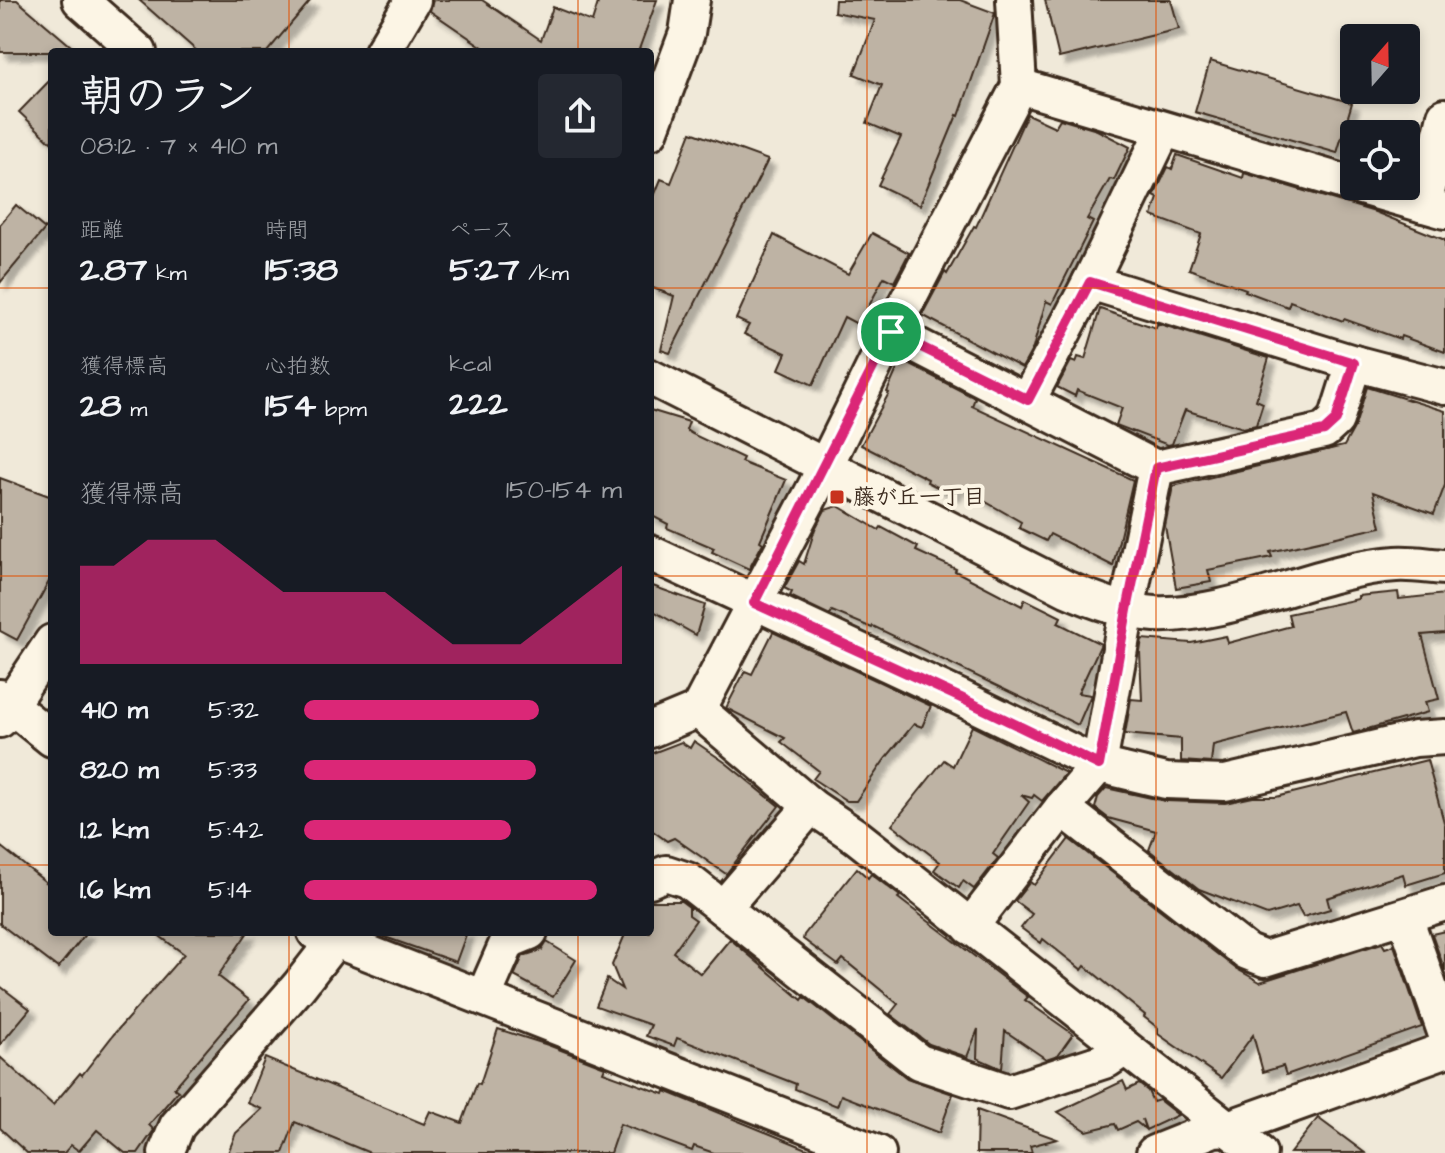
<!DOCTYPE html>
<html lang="ja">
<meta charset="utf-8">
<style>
body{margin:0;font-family:"Architects Daughter","Klee One",sans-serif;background:#242831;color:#f1f3f6;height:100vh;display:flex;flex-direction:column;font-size:30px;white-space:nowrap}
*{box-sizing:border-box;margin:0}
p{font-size:26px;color:#9ea1a6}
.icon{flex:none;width:44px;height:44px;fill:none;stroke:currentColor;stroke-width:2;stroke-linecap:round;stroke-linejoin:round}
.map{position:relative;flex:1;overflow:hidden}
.drawer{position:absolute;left:48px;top:48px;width:606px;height:888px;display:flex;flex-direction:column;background:#171b24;border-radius:8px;box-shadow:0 4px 12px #0003}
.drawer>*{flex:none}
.needle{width:52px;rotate:20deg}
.tools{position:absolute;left:1340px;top:24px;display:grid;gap:16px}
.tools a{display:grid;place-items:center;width:80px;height:80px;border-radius:8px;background:#171b24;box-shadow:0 4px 12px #0003;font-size:40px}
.pin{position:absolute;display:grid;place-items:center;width:68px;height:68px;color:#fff;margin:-34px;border:4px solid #fff;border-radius:50%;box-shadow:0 2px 8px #0007}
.round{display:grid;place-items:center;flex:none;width:84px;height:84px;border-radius:8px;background:#242831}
.overview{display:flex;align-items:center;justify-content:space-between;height:136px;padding:0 32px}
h1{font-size:44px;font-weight:700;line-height:60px}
.figures{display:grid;grid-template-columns:repeat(3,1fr);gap:12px;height:136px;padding:8px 32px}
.figures div{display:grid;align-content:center}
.figures b{font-size:34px;font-weight:700}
.figures small{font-size:22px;font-weight:400}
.figures p{font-size:22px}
.chart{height:224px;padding:16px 32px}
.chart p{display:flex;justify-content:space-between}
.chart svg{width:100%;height:144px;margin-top:8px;fill:#db2777;opacity:.7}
ul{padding:0 32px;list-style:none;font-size:26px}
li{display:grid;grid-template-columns:128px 96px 1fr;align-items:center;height:60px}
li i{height:20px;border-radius:10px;background:#db2777}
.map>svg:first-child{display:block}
.building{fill:#beb3a4;stroke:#3b2a1e;stroke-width:2;filter:url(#shadow)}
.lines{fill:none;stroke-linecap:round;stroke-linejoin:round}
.minor-casing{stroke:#3b2a1e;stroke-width:40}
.minor{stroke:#fcf5e5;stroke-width:34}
.route-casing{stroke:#fff;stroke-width:16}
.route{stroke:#db2777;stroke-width:10}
.grid{fill:none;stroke:#df570d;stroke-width:2;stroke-opacity:0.55}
.poi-dot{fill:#c8321e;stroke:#fcf5e5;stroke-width:3}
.labels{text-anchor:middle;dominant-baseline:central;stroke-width:8;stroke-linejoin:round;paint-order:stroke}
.poi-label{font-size:22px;font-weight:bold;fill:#3b2a1e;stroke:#fcf5e5;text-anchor:start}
</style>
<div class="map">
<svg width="1445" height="1153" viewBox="0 0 1445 1153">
<defs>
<filter id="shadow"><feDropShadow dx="7" dy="7" stdDeviation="2" flood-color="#0004"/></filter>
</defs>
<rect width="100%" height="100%" fill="#f0e9d9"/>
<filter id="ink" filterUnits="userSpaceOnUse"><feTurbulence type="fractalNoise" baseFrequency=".0125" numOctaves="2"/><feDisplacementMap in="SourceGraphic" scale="16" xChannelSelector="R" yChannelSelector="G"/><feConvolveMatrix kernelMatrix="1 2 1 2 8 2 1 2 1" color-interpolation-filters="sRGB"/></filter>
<g filter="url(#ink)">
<g class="building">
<path d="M0 0H17L78 52H0Z"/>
<path d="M139 0H311L267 52H198Z"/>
<path d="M433 0H482L541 40 553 7 592 22 599 0H657L638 52H490L430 11Z"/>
<path d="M835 0H960L995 13 959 116 957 115 920 205 878 185 901 137 867 123 882 85 854 74 875 20 834 12Z"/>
<path d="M1045 0H1171L1179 29 1059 58Z"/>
<path d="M1210 61 1352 103 1337 153 1195 112Z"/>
<path d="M52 78V143L19 112Z"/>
<path d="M1027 114 1055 127 1060 119 1097 130 1130 147 1114 180 1110 179 1087 219 1093 222 1052 304 1046 301 1033 348 1022 368 922 315 945 272 947 274 974 226 976 227Z"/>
<path d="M691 132 768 160 670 353 661 350 674 296 650 287V206L661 179 671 183Z"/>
<path d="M1177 155 1243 178 1244 173 1375 212 1445 240V352L1401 336 1400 339 1344 319 1343 321 1290 301 1288 307 1245 291 1246 289 1189 269 1201 234 1152 216 1158 198 1154 196 1168 167 1172 169Z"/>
<path d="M16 205 45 229 0 283V224Z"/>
<path d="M872 233 909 253 894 282 884 277 859 325 844 317 813 385 779 369 786 353 744 334 749 325 736 319 774 235 848 274Z"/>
<path d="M1100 309 1156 328 1157 324 1163 325 1269 358 1256 400 1263 403 1256 425 1243 428 1185 410 1172 444 1168 445 1116 425 1122 408 1077 390 1075 396 1057 387 1071 361 1076 363 1078 357 1085 359Z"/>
<path d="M901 360 975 398 972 406 1133 480 1113 566 1050 534 1046 541 1019 528 1021 522 958 486 953 495 927 482 928 479 861 445 889 393 887 392Z"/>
<path d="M1367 387 1445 411V485L1434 514 1373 492 1381 527 1270 552 1272 557 1208 570 1211 582 1176 588 1165 526 1173 486 1344 446 1355 426Z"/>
<path d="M650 410 689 422 686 430 692 434 743 458 741 462 786 480 760 541 763 543 749 569 712 552 714 548 667 528 668 524 650 515Z"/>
<path d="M0 478 52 497V576L17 640 0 631Z"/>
<path d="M838 506 879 530 881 527 918 547 916 551 956 569 955 571 1022 606 1025 599 1061 617 1058 623 1101 644 1078 693 1091 695 1078 725 873 626 872 628 832 611 830 615 790 596 792 592 784 588 799 561 804 564 815 529 825 510Z"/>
<path d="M650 585 705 605 696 635 650 609Z"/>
<path d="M1398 592 1399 599 1445 594V633L1422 635 1439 699 1425 702 1428 712 1353 733 1346 712 1213 745 1211 763 1181 761V739L1125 734 1131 699 1142 700 1140 652 1142 639 1191 643 1226 636 1228 643 1291 626 1288 614 1358 599V596Z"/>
<path d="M773 632 931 706 922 727 914 724 885 759 856 801H847L813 779 819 771 781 742 785 738 726 708 745 671 752 674Z"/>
<path d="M972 726 1066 773 1042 801 1034 795 1032 798 1021 795 1029 802 993 854 998 858 974 889 963 881 959 888 934 870 940 862 892 825 944 760 953 766Z"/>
<path d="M694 741 726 763 779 806 726 874 674 838 667 841 650 829V754L681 742 690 748Z"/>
<path d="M1427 760 1445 826V873L1406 885 1403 874 1327 898 1330 909 1303 917 1297 906 1267 915 1199 889 1149 850 1156 831 1108 818 1095 808 1098 797 1106 788 1165 801 1225 803 1253 797H1276Z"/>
<path d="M1069 839 1235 968 1260 982 1382 943 1385 948 1394 945 1422 1027 1286 1075 1283 1066 1263 1072 1253 1035 1221 1078 1158 1034V1028L1144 1017 1145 1015 1085 966 1082 970 1043 939 1041 943 1021 928 1032 914 1015 901 1030 882 1034 885Z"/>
<path d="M0 846 52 887V932H87L58 968 0 924Z"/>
<path d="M857 868 868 878 871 874 900 896 898 898 1028 997 1025 1000 1073 1034 1058 1055 1046 1059 1005 1031 1002 1069 977 1058 978 1029 967 1057 929 1044 890 1014 898 1004 843 959 838 965 803 939 804 935Z"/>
<path d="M650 901H681L689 907V915L696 920 673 952 701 974 730 939 802 1000 804 997 907 1078 953 1094 939 1133 841 1095 837 1106 795 1089 796 1084 677 1038 674 1046 646 1036 651 1025 596 1006 607 979 622 989 612 965 626 932H650Z"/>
<path d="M1445 931V971L1432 934Z"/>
<path d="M154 932H248L218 976 249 1000 174 1088 178 1091 149 1125 154 1130 138 1153H125L97 1130 79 1151 71 1145 64 1153H27L0 1128V1057L53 1105 80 1073 82 1075 114 1034 184 954Z"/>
<path d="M382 932H467L456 962 382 936Z"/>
<path d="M547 942 576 960 553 997 514 976 523 956 542 950Z"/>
<path d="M0 986 30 1009 0 1045Z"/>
<path d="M498 1029 548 1045 605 1067 603 1072 664 1094 665 1091 817 1153H714L694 1146 692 1151 620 1124 610 1153H370L295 1122 283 1153H228L236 1133 262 1109 247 1103 265 1058 424 1124 430 1111 462 1123 477 1083 480 1084Z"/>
<path d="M1123 1081 1127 1090 1139 1084 1148 1091 1153 1102 1159 1100 1178 1115 1146 1130 1142 1119 1145 1129 1136 1122 1118 1130 1115 1124 1087 1131 1058 1112Z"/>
<path d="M977 1110 1010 1122 1057 1139 1030 1146 1032 1153H976Z"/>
<path d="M1318 1118 1365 1153H1290Z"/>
</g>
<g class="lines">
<g class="minor-casing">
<g id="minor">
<path d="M80 0 139 52"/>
<path d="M382 52 413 0"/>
<path d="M1019 86 1354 185"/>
<path d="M650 132 687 33 692 0"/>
<path d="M1357 186 1445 211"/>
<path d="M1424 205 1445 116"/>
<path d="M1090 282 1354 363 1445 387"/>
<path d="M891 332 1156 468 1127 610 1099 765 1062 808 970 927"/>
<path d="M650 377 1067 589C1095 601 1124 612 1155 614 1234 617 1317 569 1396 564 1412 563 1429 566 1445 567"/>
<path d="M1028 400 1090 282 1163 131"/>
<path d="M1156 468 1324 431 1336 420 1354 363"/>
<path d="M650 553 961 698 1099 765 1166 781 1225 783 1415 739 1445 737"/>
<path d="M0 697 52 739"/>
<path d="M698 710 811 806 857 837 1259 1153"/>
<path d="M0 720 52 642"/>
<path d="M650 730 698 710 815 487 891 332 1019 86 1014 0"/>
<path d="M1062 808 1247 952 1265 959 1445 903"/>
<path d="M650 880 666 873 687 880 919 1062 1009 1092 1107 1060 1125 1048"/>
<path d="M723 908 811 806"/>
<path d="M1405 917 1445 1032"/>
<path d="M315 932 878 1153"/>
<path d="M484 996 508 941 530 932"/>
<path d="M166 1153 177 1126 299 986 341 932"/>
<path d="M1154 1153 1214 1129 1228 1128 1445 1050"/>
</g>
</g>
<use href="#minor" class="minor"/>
</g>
</g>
<g class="lines" filter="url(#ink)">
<g class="route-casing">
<path id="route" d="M1090 282 1354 363 1336 420 1324 431 1156 468 1127 610 1099 765 961 698 754 603 891 332 1028 400Z"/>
</g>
<use href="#route" class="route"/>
</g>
<path class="grid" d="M289 0V52M578 0V52M867 0V1153M1156 0V1153M0 288H52M650 288H1445M0 576H52M650 576H1445M0 865H52M650 865H1445M289 932V1153M578 932V1153"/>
<rect class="poi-dot" x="829" y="489" width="16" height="16" rx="4"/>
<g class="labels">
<g class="poi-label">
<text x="853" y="497">藤が丘一丁目</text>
</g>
</g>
</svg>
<div class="tools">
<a><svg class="needle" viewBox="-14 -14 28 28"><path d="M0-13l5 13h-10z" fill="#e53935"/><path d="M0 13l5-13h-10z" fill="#9ea1a6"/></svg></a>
<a><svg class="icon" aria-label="locate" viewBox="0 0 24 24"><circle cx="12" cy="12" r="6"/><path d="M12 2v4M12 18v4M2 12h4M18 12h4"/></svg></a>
</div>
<div class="pin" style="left:891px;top:332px;background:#1e9e55"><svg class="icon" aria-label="arrive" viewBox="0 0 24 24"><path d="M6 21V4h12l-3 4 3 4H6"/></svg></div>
<section class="drawer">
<div class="overview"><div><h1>朝のラン</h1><p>08:12 · 7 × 410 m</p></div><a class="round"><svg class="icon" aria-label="share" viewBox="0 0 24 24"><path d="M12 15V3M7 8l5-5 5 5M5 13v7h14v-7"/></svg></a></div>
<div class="figures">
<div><p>距離</p><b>2.87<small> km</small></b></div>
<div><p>時間</p><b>15:38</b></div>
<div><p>ペース</p><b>5:27<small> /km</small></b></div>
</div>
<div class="figures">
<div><p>獲得標高</p><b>28<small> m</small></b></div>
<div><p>心拍数</p><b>154<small> bpm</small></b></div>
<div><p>kcal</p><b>222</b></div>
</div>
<div class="chart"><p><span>獲得標高</span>150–154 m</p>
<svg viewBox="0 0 160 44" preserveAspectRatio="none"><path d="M0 44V14L10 14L20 6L30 6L40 6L50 14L60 22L70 22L80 22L90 22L100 30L110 38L120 38L130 38L140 30L150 22L160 14V44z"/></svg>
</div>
<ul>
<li><b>410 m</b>5:32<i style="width:74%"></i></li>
<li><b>820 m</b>5:33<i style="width:73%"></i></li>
<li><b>1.2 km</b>5:42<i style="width:65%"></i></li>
<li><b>1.6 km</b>5:14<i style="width:92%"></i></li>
</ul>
</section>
</div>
